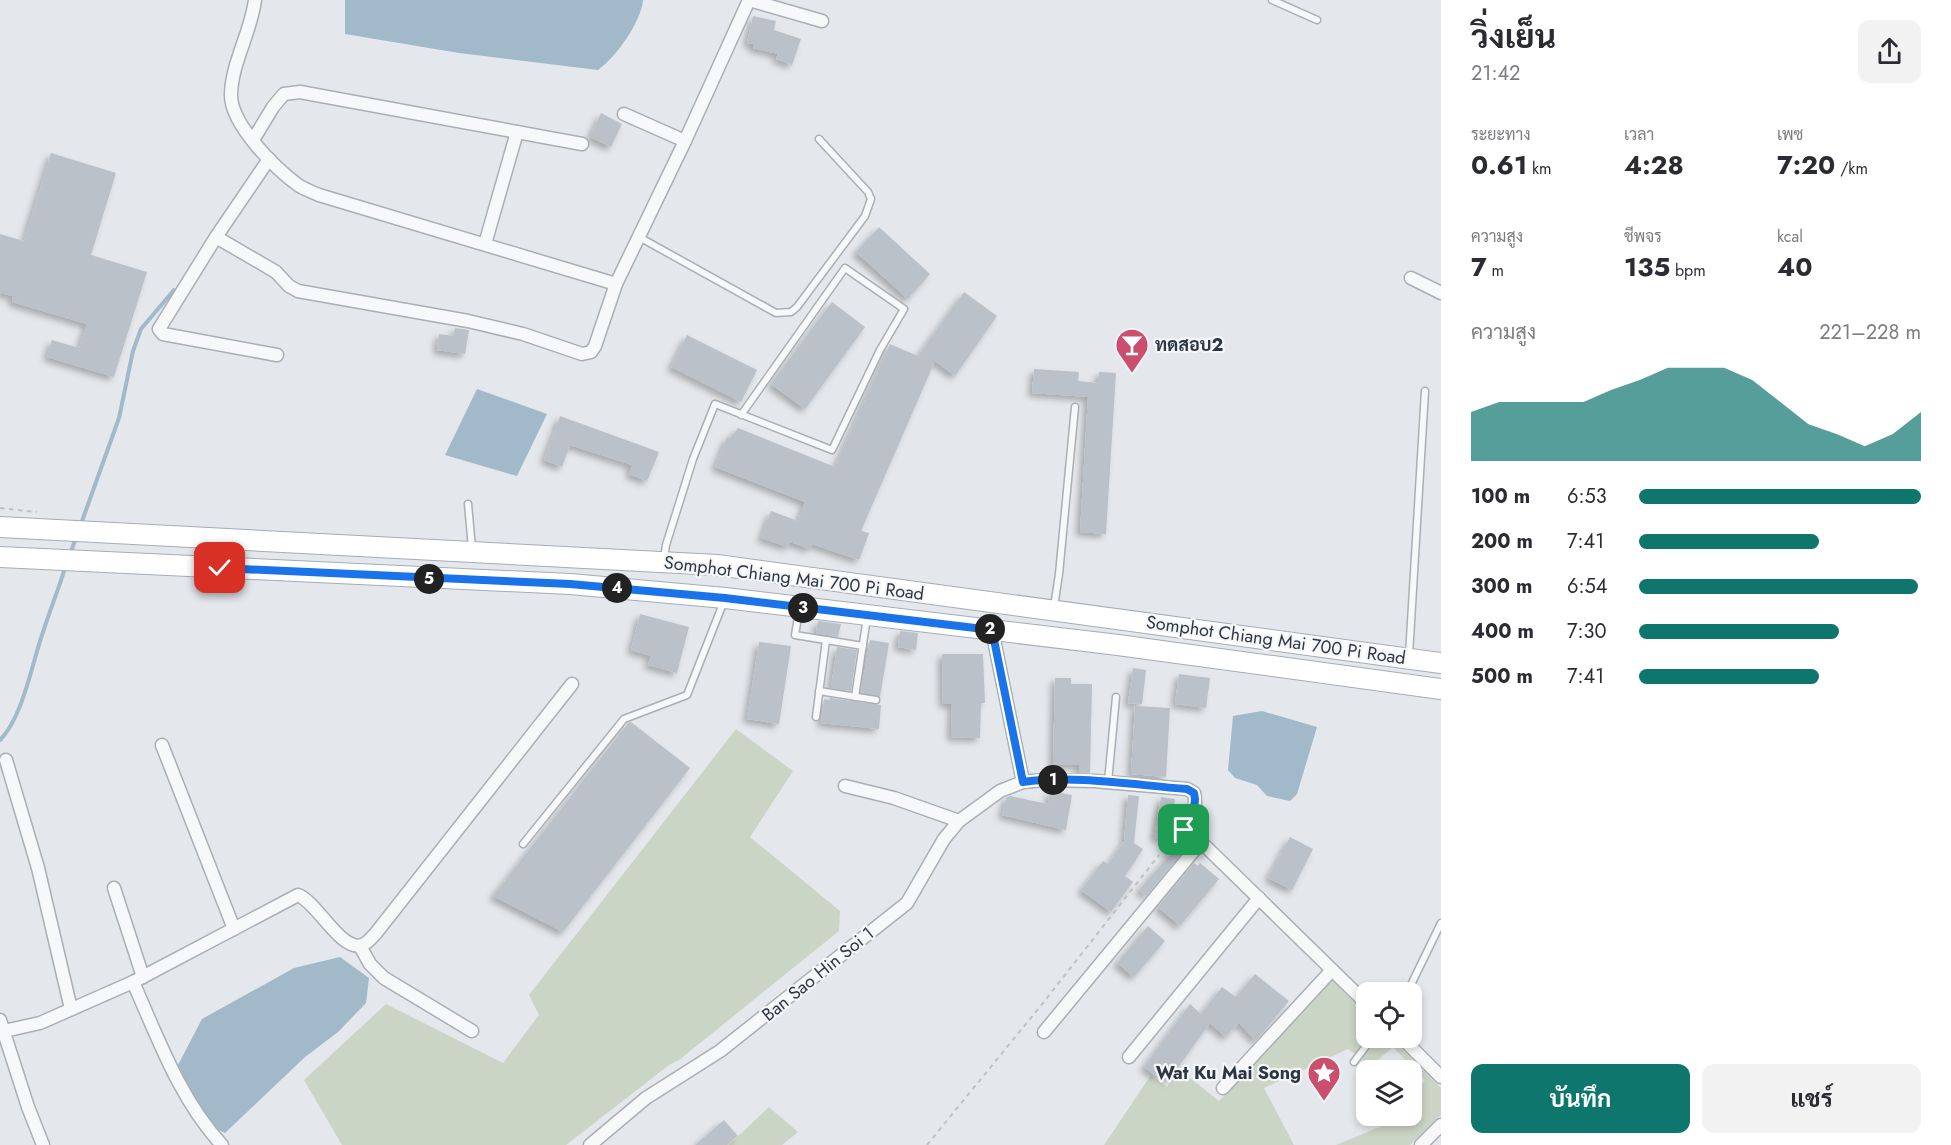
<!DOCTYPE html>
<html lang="th">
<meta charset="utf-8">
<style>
body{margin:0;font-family:Jost,Sarabun,sans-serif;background:#f2f2f3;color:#2b2b33;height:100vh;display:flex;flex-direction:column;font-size:22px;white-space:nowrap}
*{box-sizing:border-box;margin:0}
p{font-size:20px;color:#7c7c81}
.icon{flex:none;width:33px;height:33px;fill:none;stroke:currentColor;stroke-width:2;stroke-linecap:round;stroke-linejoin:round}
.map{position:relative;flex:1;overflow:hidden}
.side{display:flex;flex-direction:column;background:#fff;width:510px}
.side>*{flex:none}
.controls{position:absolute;left:1356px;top:982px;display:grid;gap:12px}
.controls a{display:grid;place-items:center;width:66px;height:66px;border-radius:12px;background:#fff;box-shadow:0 3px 9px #0003;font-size:30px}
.pin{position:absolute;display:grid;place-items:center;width:51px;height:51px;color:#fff;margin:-26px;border-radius:12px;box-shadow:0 3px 9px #0006}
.km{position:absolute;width:30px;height:30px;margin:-15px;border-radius:50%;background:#222;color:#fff;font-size:16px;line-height:30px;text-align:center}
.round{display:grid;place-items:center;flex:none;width:63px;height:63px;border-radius:12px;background:#f2f2f3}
.headline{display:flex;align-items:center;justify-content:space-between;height:102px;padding:0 30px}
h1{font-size:33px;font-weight:700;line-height:45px}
.metrics{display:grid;grid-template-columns:repeat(3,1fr);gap:9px;height:102px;padding:6px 30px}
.metrics div{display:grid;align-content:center}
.metrics b{font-size:26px;font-weight:700}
.metrics small{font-size:16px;font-weight:400}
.metrics p{font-size:16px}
.chart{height:168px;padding:12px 30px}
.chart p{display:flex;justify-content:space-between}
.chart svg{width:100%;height:108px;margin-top:6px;fill:#0f766e;opacity:.7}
.button{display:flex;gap:12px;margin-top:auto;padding:12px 30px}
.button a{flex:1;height:69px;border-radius:12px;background:#0f766e;color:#fff;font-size:24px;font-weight:700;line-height:69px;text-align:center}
.button a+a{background:#f2f2f3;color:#2b2b33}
ul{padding:0 30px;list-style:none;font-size:20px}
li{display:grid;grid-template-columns:96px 72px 1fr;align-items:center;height:45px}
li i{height:15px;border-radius:8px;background:#0f766e}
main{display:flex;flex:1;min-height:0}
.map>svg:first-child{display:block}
.green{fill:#cbd5c5}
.water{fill:#a1b9c9}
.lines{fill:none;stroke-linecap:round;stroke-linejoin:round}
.stream{stroke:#a1b9c9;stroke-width:4}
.building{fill:#bbc1c8;filter:url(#shadow)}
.lane-casing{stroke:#a9afb5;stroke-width:9}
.street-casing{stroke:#a9afb5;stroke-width:15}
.primary-casing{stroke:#a3adb7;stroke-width:22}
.path{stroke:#bec2c6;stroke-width:2;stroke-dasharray:4.5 4.5;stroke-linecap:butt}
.lane{stroke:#f7f8f9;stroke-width:6}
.street{stroke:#f7f8f9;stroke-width:12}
.primary{stroke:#fff;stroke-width:20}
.route-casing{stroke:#fff;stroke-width:12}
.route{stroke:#1a73e8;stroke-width:8}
.labels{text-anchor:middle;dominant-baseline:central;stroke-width:4.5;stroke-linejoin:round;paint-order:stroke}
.poi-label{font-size:18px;font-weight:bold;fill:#2c3743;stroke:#f4f6f8;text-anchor:start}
.street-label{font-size:18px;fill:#2c3743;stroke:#f4f6f8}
</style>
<main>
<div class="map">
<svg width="1441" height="1145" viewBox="0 0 1441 1145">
<defs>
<filter id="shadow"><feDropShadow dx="-4" dy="4" stdDeviation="3" flood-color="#0004"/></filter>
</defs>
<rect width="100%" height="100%" fill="#e4e7eb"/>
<g class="green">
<path d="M736 729 793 771 750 837 840 911 839 931 679 1060 669 1065 566 1145H342L304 1080 386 1004 503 1063 539 1015 529 995Z"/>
<path d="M1332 979 1366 1014V1038H1391L1441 1088V1115L1410 1145H1336L1382 1126 1391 1116H1412V1095L1425 1080 1393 1047 1371 1066 1348 1049 1264 1088 1294 1145H1104L1151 1075 1167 1087 1179 1069 1219 1101Z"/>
<path d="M769 1107 798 1132 782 1145H729Z"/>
</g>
<g class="water">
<path d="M345 0H643C641 22 616 57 598 70L459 53 345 34Z"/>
<path d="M477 389 547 414 517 476 445 455Z"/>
<path d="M1262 711 1317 727 1297 794 1290 801 1267 796 1257 785 1235 778 1228 770 1233 716Z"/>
<path d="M340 957 369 978 366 1003 338 1032 305 1057 225 1133 208 1125 178 1065 202 1019 294 968Z"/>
</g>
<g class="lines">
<g class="stream">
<path d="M81 524 119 418 133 351 141 329 174 290"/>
<path d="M70 555 76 537"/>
<path d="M0 740C23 717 32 663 43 632 50 610 59 588 66 565"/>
</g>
</g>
<g class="building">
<path d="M753 16 776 21 774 30 801 39 792 65 776 59 778 54 753 48 754 44 747 43Z"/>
<path d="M601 113 622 124 611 147 590 137Z"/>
<path d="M51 153 116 173 91 255 147 272 114 377 47 357 52 340 79 348 87 324 12 302 13 296 0 293V234L24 241Z"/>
<path d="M879 227 930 274 908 299 856 252Z"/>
<path d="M964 292 997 316 955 376 935 361 861 531 869 533 859 560 812 544 810 549 790 542 788 547 761 538 771 511 798 521 805 502 715 467 727 437 730 438 738 428 835 467 890 344 918 356Z"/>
<path d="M832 302 865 327 805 409 771 384Z"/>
<path d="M455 328 469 330 465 354 437 350 439 334 453 336Z"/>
<path d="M687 335 757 370 741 402 671 367Z"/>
<path d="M1034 369 1079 372 1078 381 1098 383 1099 372 1116 373 1106 534 1080 532 1088 397 1032 393Z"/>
<path d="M560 416 659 452 647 481 629 474 632 465 570 445 562 467 544 460Z"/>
<path d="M640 614 689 627 677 673 648 665 651 656 631 650Z"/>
<path d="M818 621 841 624 838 637 816 633Z"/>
<path d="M900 631 918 633 916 650 898 647Z"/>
<path d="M870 640 889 643 880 697 861 692Z"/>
<path d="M759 642 791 646 779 724 747 719Z"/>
<path d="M837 647 857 650 851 691 831 688Z"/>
<path d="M942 654H983L985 703H981L980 738 951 737 952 704H943Z"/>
<path d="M1133 668 1146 670 1142 704 1128 703Z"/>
<path d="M1179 674 1210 678 1206 708 1175 704Z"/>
<path d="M1055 678H1071V684H1092L1090 773 1079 772V765H1053Z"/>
<path d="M830 698 881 705 879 729 821 723 824 699 829 700Z"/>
<path d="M1135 706 1170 708 1166 777 1131 774Z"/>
<path d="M631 722 690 768 563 932 493 896 628 723Z"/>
<path d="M1050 791 1072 795 1066 830 1002 815 1006 798 1010 796 1048 804Z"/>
<path d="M1128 795 1139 796 1134 843 1143 849 1125 876 1133 882 1111 912 1081 890 1103 861 1108 864 1124 841Z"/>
<path d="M1161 797 1175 799 1170 829 1161 839 1154 838Z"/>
<path d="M1290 837 1313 849 1292 890 1268 878Z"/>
<path d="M1176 848 1182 853 1146 896 1139 890Z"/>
<path d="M1194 863 1198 866 1200 863 1219 879 1180 926 1158 907Z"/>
<path d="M1148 926 1165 941 1134 977 1117 963Z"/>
<path d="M1255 974 1289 1001 1256 1041 1239 1023 1226 1037 1210 1023 1169 1080 1159 1073 1156 1076 1144 1067 1190 1004 1201 1014 1222 987 1236 997Z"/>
<path d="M724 1120 738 1136 727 1145H695Z"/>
</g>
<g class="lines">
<g class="lane-casing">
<g id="lane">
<path d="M1272 0 1317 20"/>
<path d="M639 237 776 313 791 312 797 307 865 216 871 199 868 192 819 139"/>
<path d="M468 504 472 548"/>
<path d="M664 558 666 545 693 459 715 404 832 450 880 350 904 309 845 268 741 415"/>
<path d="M1054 607 1059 574 1075 407"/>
<path d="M799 611 795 635 863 646"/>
<path d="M1409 655 1425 391"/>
<path d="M819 691 876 700"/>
<path d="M855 697 867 617"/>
<path d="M816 717 826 640"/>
<path d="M1108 782 1116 697"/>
<path d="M523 844 624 719 687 695 724 601"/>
<path d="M1407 993 1441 923"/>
<path d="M1354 1062 1372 1038"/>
</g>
</g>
<g class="street-casing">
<g id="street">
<path d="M255 0C251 32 232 62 231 94 230 124 275 168 298 185 304 189 312 192 319 195L616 284"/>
<path d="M749 0 822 21"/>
<path d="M624 114 685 141"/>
<path d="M253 140 273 107 284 94 300 92 582 144"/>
<path d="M269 159 216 237 159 329 163 334 277 355"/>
<path d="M216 237 276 272 289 286 298 291 468 321 523 334 582 354 591 352 595 346 616 284 685 141 749 0"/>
<path d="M485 244 517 132"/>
<path d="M1411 278 1441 293"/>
<path d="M992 630 1023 782"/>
<path d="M162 745 234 929"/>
<path d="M6 760 38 868 71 1009"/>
<path d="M845 786 894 798 959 821"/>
<path d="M1166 845 1178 833 1192 830"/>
<path d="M114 888 143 977"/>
<path d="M360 946 370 964 384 978 472 1031"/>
<path d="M133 982C158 1038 180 1100 222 1145"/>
<path d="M0 1020 28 1107 43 1145"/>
<path d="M0 1032 40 1023 133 982 298 895C317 902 341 952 362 945 368 943 372 937 376 933L572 684"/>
<path d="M1044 1032 1201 842"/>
<path d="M1402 1038 1441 1077"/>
<path d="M1129 1057 1259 898"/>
<path d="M1223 1088 1332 970"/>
<path d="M590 1145 646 1098 720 1051 907 903 944 839 959 821 1000 791 1023 782 1043 780 1094 781 1187 789 1194 793C1199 811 1186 820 1198 839L1366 1003"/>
<path d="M1421 1145 1441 1125"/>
</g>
</g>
<g class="primary-casing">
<g id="primary">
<path d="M0 527 717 565 1441 663"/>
<path d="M0 557 570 584 725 598 1118 645 1441 689"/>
</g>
</g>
<g class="path">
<path d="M0 508 37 512"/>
<path d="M927 1145 1043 1003 1159 855"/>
</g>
<use href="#lane" class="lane"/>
<use href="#street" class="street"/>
<use href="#primary" class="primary"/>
</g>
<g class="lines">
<g class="route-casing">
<path id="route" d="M220 568 570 584 725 598 992 630 1023 782C1077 775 1133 785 1187 789L1194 793 1195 799 1192 830H1184"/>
</g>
<use href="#route" class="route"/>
</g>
<defs>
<g id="bar-pin" transform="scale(1.725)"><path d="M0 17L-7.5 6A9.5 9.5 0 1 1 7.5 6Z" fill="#ca4f6e" stroke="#f4f6f8"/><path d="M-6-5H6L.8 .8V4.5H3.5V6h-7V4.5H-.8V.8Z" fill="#fff"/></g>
<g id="sight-pin" transform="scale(1.725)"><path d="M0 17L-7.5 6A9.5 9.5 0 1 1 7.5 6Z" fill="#ca4f6e" stroke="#f4f6f8"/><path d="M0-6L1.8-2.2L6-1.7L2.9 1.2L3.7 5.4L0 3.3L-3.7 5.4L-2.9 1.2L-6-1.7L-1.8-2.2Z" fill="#fff"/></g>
</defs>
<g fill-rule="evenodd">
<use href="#bar-pin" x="1132" y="345"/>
<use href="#sight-pin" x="1324" y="1073"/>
</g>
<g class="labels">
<g class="poi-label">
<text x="1155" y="345">ทดสอบ2</text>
<text x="1301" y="1073" text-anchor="end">Wat Ku Mai Song</text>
</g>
<g class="street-label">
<text transform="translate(794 578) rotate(7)">Somphot Chiang Mai 700 Pi Road</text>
<text transform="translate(1276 640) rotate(8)">Somphot Chiang Mai 700 Pi Road</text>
<text transform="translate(818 974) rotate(-39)">Ban Sao Hin Soi 1</text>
</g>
</g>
</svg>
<div class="controls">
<a><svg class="icon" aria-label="locate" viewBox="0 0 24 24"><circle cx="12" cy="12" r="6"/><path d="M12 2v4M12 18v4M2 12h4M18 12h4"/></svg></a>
<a><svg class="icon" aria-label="layers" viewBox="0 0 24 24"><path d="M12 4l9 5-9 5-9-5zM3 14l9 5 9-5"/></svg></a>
</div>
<div class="pin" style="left:1184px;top:830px;background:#1e9e55"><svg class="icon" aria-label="arrive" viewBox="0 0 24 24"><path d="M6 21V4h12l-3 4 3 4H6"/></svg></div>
<div class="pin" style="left:220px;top:568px;background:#d93025"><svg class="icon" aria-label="check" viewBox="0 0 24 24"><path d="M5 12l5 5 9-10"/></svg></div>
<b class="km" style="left:1053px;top:780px">1</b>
<b class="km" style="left:990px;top:629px">2</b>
<b class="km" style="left:803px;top:608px">3</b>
<b class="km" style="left:617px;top:588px">4</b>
<b class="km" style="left:429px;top:579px">5</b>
</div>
<section class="side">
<div class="headline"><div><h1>วิ่งเย็น</h1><p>21:42</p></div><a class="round"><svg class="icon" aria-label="share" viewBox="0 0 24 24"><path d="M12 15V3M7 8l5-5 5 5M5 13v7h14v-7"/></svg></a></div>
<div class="metrics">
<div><p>ระยะทาง</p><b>0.61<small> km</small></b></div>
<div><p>เวลา</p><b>4:28</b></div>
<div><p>เพซ</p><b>7:20<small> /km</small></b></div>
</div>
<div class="metrics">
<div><p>ความสูง</p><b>7<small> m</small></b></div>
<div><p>ชีพจร</p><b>135<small> bpm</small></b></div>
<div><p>kcal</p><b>40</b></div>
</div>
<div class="chart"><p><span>ความสูง</span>221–228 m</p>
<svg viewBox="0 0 160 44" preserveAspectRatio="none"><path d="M0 44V24L10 20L20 20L30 20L40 20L50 15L60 11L70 6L80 6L90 6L100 11L110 20L120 29L130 33L140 38L150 33L160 24V44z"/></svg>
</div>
<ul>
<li><b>100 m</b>6:53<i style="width:100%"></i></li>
<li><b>200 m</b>7:41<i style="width:64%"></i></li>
<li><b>300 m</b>6:54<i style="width:99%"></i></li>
<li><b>400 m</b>7:30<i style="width:71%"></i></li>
<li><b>500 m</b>7:41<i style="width:64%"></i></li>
</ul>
<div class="button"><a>บันทึก</a><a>แชร์</a></div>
</section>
</main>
